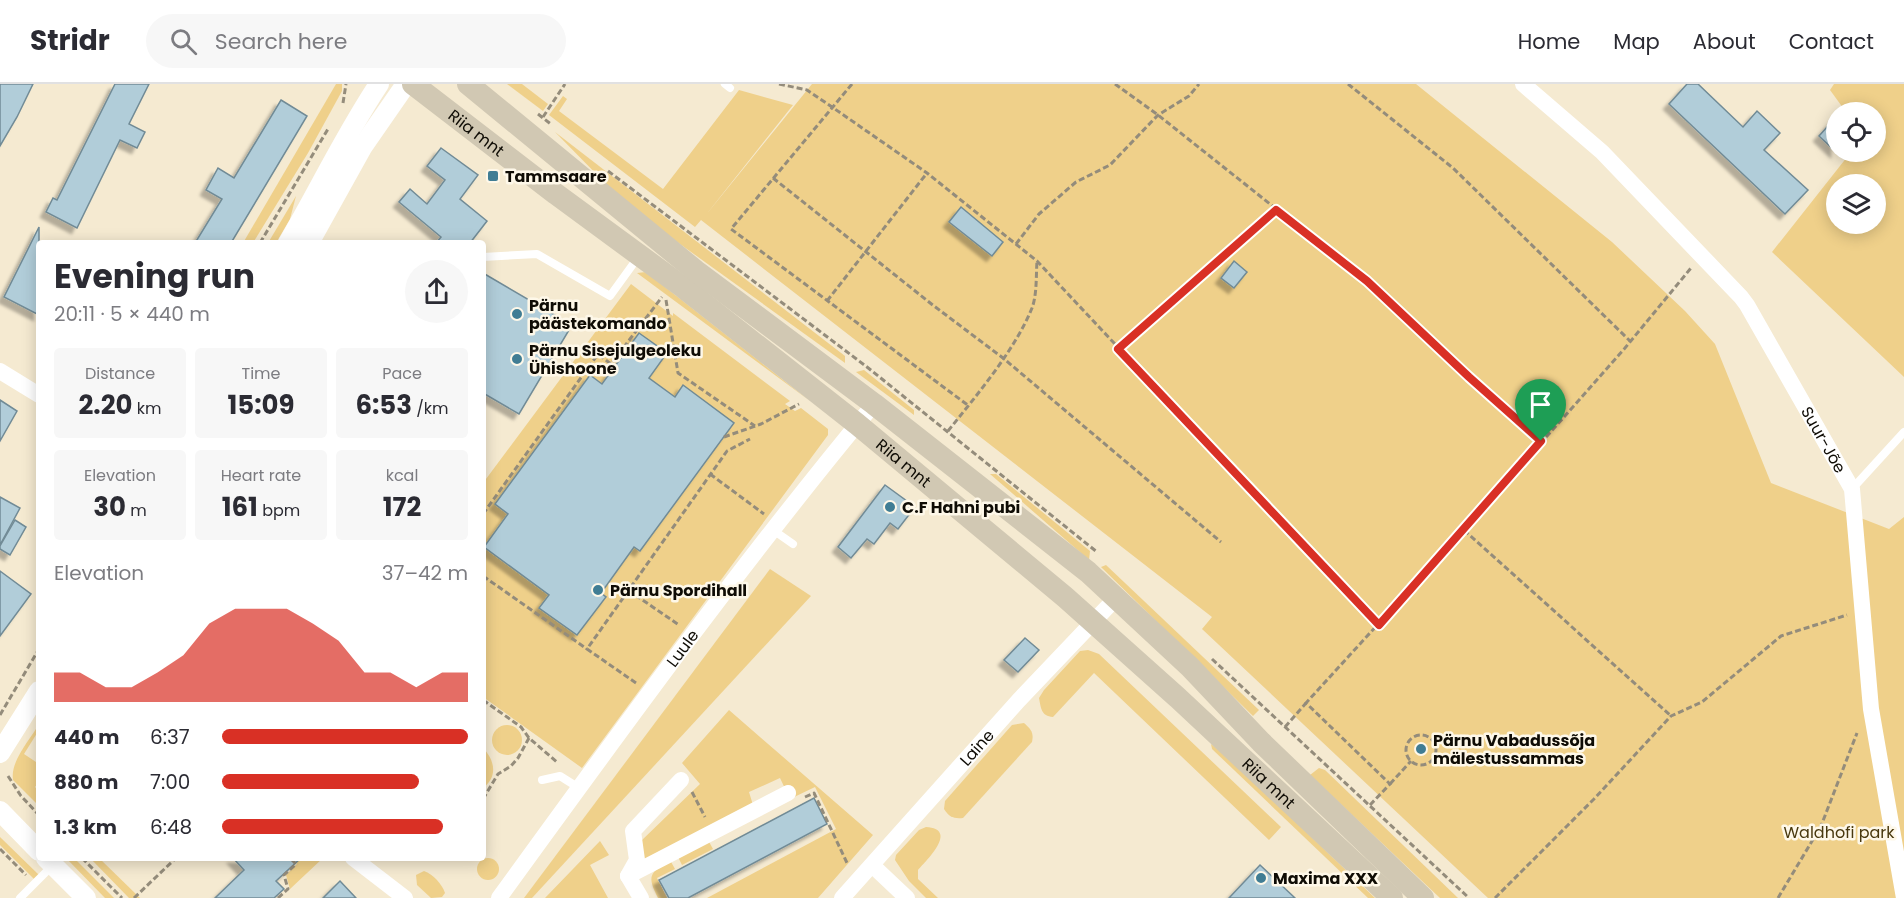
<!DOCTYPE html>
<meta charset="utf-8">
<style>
body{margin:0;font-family:Poppins,sans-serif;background:#f7f7f7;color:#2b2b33;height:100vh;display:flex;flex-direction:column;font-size:22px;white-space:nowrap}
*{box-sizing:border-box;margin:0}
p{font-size:20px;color:#7c7c81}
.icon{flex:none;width:33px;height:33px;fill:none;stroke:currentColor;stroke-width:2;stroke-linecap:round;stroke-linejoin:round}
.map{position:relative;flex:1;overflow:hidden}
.drawer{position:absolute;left:36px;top:156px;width:450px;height:621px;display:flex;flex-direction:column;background:#fff;border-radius:6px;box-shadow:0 3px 15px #0003}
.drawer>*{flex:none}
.buttons{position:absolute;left:1826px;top:18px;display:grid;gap:12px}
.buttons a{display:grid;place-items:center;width:60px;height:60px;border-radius:50%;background:#fff;box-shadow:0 3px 15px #0003;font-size:30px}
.pin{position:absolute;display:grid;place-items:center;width:51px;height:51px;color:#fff;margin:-62px -26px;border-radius:50% 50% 50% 0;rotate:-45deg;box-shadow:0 0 6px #0007}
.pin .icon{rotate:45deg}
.round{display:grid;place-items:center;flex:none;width:63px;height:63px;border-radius:32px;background:#f7f7f7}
.summary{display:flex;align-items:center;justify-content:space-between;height:102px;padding:0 18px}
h1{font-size:33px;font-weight:700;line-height:45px}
.figures{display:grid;grid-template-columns:repeat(3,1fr);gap:9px;height:102px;padding:6px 18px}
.figures div{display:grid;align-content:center;border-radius:6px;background:#f7f7f7;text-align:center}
.figures b{font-size:26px;font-weight:700}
.figures small{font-size:16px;font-weight:400}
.figures p{font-size:16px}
.chart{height:168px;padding:12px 18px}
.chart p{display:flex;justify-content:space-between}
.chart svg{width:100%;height:108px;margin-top:6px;fill:#d93025;opacity:.7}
ul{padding:0 18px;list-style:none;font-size:20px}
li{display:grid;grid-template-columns:96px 72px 1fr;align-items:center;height:45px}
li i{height:15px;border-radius:8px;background:#d93025}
header{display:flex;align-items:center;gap:36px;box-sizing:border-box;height:84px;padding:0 30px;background:#fff;border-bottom:2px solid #e1e1e2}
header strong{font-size:28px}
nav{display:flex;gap:33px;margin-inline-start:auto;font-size:21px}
.search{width:420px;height:54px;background:#f7f7f7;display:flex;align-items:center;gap:15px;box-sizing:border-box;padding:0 21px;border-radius:33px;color:#7c7c81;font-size:22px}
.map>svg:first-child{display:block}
.green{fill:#efd08a;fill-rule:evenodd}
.building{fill:#b1cdd9;stroke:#718b96;stroke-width:1.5;filter:url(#shadow)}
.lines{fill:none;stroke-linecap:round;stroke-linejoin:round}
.path{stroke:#948c7b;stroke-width:3;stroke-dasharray:6 3;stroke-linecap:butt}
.service{stroke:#fff;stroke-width:8}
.minor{stroke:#fff;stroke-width:16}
.tertiary{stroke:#fff;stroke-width:20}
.secondary{stroke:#d1c8b3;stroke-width:22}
.route-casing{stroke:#fff;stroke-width:12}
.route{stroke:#d93025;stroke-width:8}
.poi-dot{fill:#407d94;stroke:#fef8e9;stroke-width:2}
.labels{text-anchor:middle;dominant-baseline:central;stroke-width:5;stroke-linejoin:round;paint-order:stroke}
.street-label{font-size:16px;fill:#0f0c05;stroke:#fef8e9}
.poi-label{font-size:16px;font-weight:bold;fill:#0f0c05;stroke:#fef8e9;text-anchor:start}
.park-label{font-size:16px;fill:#48380e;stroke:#fef8e9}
</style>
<header>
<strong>Stridr</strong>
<div class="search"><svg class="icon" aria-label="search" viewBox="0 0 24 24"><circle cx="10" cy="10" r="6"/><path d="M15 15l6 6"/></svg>Search here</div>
<nav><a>Home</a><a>Map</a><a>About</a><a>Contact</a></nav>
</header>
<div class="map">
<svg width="1904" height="814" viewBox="0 0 1904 814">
<defs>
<filter id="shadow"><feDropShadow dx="-5.5" dy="5.5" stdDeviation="1.5" flood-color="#0004"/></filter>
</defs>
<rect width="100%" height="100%" fill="#f5ead1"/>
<g class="green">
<path d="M336 0H342V7L308 69 253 159H243Z"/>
<path d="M507 0H522L548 20 543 27Z"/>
<path d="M812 0H1416L1612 158 1685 227 1715 260 1771 399 1889 445 1904 433V814H1488L1202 545 1212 533 701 136 695 143 549 31 563 12 567 15 559 27 663 105 739 6 793 21 705 132Z"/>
<path d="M1834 0H1904V293L1772 168 1851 68H1875V28H1846L1830 6ZM1875 100V140H1836V100Z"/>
<path d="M555 48 845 272V279L655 142 610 104Z"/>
<path d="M296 112 290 135 276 159H268Z"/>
<path d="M646 188 810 317 637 189Z"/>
<path d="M631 200 673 232V229L790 317 785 320 795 327 801 324 828 345V351L582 684 483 613V399Z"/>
<path d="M864 286 914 326V331L856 288Z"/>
<path d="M990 390H996L1090 467 1089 476Z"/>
<path d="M1106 481 1259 626 1253 632 1101 483Z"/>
<path d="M770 485 811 512 532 814H524Z"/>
<path d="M1088 566 1099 570 1281 743 1269 756 1094 589 1053 633C1041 632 1041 624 1039 614L1044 606 1080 567Z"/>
<path d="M729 626 873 751 818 814H707L836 745 815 703 790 715 780 694 749 708 753 721 644 777 641 757 700 700 682 679Z"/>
<path d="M1024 639C1031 645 1034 649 1032 658L963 734C954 735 949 733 944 725L945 717 1012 641Z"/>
<path d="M39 640V646L24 670 39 680V698L35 703 39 707V722L13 696C10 677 30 656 39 640Z"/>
<circle cx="507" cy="656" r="15"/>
<path d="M1211 660 1229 674 1375 814H1368L1212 665Z"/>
<path d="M483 664C495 676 498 693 483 704Z"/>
<path d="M1319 684 1325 686 1458 814H1440L1310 691Z"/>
<path d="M926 743C959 745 927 776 918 786V795L938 814H926L909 797 895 776 896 771 919 746Z"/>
<path d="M0 753 39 791 34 795 0 761Z"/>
<path d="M708 756 713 765 682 781 678 773Z"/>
<path d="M600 757 609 771 590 781 608 814H545Z"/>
<path d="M66 774H74L114 814H105Z"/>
<path d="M90 774H99L140 814H129Z"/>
<path d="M292 774H323L290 805 286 791 297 780Z"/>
<circle cx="488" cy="785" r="11"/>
<path d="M670 776 675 785 657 794 667 814H658C647 792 649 789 670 776Z"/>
<path d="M424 787C433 790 442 800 445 809L442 813 431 814 417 801 416 791Z"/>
</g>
<g class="building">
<path d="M0 0H33L17 33 0 62Z"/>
<path d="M115 0H149L129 40 145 48 137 64 120 56 77 144 46 128 53 114 57 116Z"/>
<path d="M1687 0H1698L1743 43 1757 27 1780 49 1764 66 1808 106 1785 130 1669 20Z"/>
<path d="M281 16 307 32 231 159H195L222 115 206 106 218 84 234 94Z"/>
<path d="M1836 33V68L1819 52Z"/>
<path d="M441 64 478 91 460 115 487 137 470 159H436L441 153 399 118 410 105 427 120 445 96 427 82Z"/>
<path d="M961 123 1003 158 992 172 949 138Z"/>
<path d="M39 143V231L4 213Z"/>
<path d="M1234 177 1247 188 1234 204 1221 194Z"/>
<path d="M483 189 572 241 519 330 483 309Z"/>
<path d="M639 249 667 269 649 294 675 313 683 301 734 339 640 467 634 463 601 509 606 513 577 551 539 524 549 511 484 463 508 430 495 420 590 291 602 300Z"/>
<path d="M0 316 17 327 0 357Z"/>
<path d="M885 401 915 423 898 445 890 439 874 460 867 455 851 474 838 463Z"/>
<path d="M0 413 20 424 0 461Z"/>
<path d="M15 436 26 443 10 471 0 465V462Z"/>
<path d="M0 487 31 510 0 552Z"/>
<path d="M1025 554 1039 566 1018 588 1004 576Z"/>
<path d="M814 714 827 740 688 814H669L659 796Z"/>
<path d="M233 774H301L276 797 284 805 274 814H215L244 786Z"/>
<path d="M1260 781 1295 814H1229Z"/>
<path d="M340 797 356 814H323Z"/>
</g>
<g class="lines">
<g class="path">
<path d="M779 0 807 6 832 23 927 89 1037 177 1379 541"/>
<path d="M852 0 731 145 969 322"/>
<path d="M1115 0 1158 31 1367 197 1469 293 1541 357"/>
<path d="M1348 0 1453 84 1630 257"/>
<path d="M343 19 346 0"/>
<path d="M538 30 552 41"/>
<path d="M543 33 565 0"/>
<path d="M608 87 867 283 1097 468"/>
<path d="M773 94 934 222 1003 274 1221 458"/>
<path d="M260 159 328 45"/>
<path d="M1016 160 1039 130 1076 98 1110 81 1158 31 1189 12 1199 0"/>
<path d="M666 216 678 289 755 342"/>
<path d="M827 217 927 89"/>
<path d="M1118 265 1276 126"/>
<path d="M948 347C976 312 1015 266 1032 224 1037 211 1036 192 1037 177"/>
<path d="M724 353 761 340 799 320"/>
<path d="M710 390 764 430"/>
<path d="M483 430 598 270 611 280 662 213"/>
<path d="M1464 446 1671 632"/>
<path d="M483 492 587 565"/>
<path d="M628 506 679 541"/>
<path d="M1212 575 1469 814"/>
<path d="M636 599 587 565 727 367 750 355"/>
<path d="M483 616 521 643 529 654 558 679"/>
<path d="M0 631 39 565"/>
<path d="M1285 643 1306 619"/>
<circle cx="1421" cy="666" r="15"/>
<path d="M8 692 21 712 39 731"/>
<path d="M1390 700 1411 677"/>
<path d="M692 708 705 733"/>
<path d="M805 713 814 709 848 781"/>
<path d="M483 715 498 690 511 682 518 674 529 654"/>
<path d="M1370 721 1390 700 1306 619 1464 446 1625 264 1691 184"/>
<path d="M0 765 26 791"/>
<path d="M82 774 122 814"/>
<path d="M134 814 176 774"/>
<path d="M278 814 288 805 284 791 296 780 290 774"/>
<path d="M1495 814 1594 715 1671 632 1702 618 1781 552 1847 531"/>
<path d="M1778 814 1821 742 1857 649"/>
</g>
<g class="service">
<path d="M725 0 730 4"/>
<path d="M483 173 537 170 610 212 639 172"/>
<path d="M1852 405 1904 348"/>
<path d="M773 446 793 460"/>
<path d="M542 696 560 692 579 704"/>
<path d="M20 814 53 781"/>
</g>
<g class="minor">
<path id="s1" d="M1523 0 1602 68 1741 213 1747 221 1852 405 1871 625 1904 814"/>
<path d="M0 287 39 311"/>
<path d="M353 774 405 814"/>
<path d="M872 781 907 814"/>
<path d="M628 792 788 709"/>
<path id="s2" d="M499 814C620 647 742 479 874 320"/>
<path d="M641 814 628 792 637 776 633 747 681 696"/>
<path id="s3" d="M842 814 1019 616 1116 514"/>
</g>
<g class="tertiary">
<path d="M288 159C319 106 345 51 379 0"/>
<path d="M309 159 363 62 406 0"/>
<path d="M0 669 39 607"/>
<path d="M0 727 39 767"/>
<path d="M46 774 86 814"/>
</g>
<g class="secondary">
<path id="s4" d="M413 0 556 110 684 204 857 340 1065 513 1178 614 1392 814"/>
<path d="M468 0 696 187 874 320 1088 488 1190 583 1261 658 1423 814"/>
</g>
</g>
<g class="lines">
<g class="route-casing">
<path id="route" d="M1276 126 1367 197 1469 293 1541 357 1379 541 1118 265Z"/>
</g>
<use href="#route" class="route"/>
</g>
<g class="poi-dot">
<rect x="487" y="86" width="12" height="12" rx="3"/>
<circle cx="517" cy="230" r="6"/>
<circle cx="517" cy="275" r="6"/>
<circle cx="890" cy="423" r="6"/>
<circle cx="598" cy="506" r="6"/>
<circle cx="1421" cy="665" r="6"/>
<circle cx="1261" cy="794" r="6"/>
</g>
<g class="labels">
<g class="street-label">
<text stroke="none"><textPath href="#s4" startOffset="80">Riia mnt</textPath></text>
<text stroke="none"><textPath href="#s1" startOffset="470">Suur-Jõe</textPath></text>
<text stroke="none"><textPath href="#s4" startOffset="620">Riia mnt</textPath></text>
<text stroke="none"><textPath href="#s2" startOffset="310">Luule</textPath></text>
<text stroke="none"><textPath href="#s3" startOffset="202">Laine</textPath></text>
<text stroke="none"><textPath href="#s4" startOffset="1106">Riia mnt</textPath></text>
</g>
<g class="poi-label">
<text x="505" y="92">Tammsaare</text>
<text x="529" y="221">Pärnu<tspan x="529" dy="18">päästekomando</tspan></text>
<text x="529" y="266">Pärnu Sisejulgeoleku<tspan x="529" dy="18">Ühishoone</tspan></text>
<text x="902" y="423">C.F Hahni pubi</text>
<text x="610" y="506">Pärnu Spordihall</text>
<text x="1433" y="656">Pärnu Vabadussõja<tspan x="1433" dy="18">mälestussammas</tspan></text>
<text x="1273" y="794">Maxima XXX</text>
</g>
<g class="park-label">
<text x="1839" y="748">Waldhofi park</text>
</g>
</g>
</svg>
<div class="buttons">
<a><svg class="icon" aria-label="locate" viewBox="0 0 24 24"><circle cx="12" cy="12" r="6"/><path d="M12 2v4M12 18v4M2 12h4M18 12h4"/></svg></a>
<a><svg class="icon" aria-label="layers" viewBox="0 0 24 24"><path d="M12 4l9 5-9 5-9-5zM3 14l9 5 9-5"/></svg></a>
</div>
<div class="pin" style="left:1541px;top:357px;background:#1e9e55"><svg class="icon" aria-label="arrive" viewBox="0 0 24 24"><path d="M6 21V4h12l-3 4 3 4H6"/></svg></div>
<section class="drawer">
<div class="summary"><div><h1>Evening run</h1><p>20:11 · 5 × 440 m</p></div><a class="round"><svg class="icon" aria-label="share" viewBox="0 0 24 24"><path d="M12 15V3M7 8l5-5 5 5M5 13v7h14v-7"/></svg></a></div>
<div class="figures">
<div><p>Distance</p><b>2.20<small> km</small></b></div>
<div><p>Time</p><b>15:09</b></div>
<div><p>Pace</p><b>6:53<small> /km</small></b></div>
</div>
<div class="figures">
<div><p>Elevation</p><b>30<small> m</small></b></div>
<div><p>Heart rate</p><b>161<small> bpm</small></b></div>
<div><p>kcal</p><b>172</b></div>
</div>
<div class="chart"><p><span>Elevation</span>37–42 m</p>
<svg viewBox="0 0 160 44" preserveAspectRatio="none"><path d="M0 44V32L10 32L20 38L30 38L40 32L50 25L60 12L70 6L80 6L90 6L100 12L110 19L120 32L130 32L140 38L150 32L160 32V44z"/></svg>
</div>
<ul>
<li><b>440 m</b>6:37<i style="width:100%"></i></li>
<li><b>880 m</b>7:00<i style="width:80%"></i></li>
<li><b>1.3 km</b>6:48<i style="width:90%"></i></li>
</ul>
</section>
</div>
